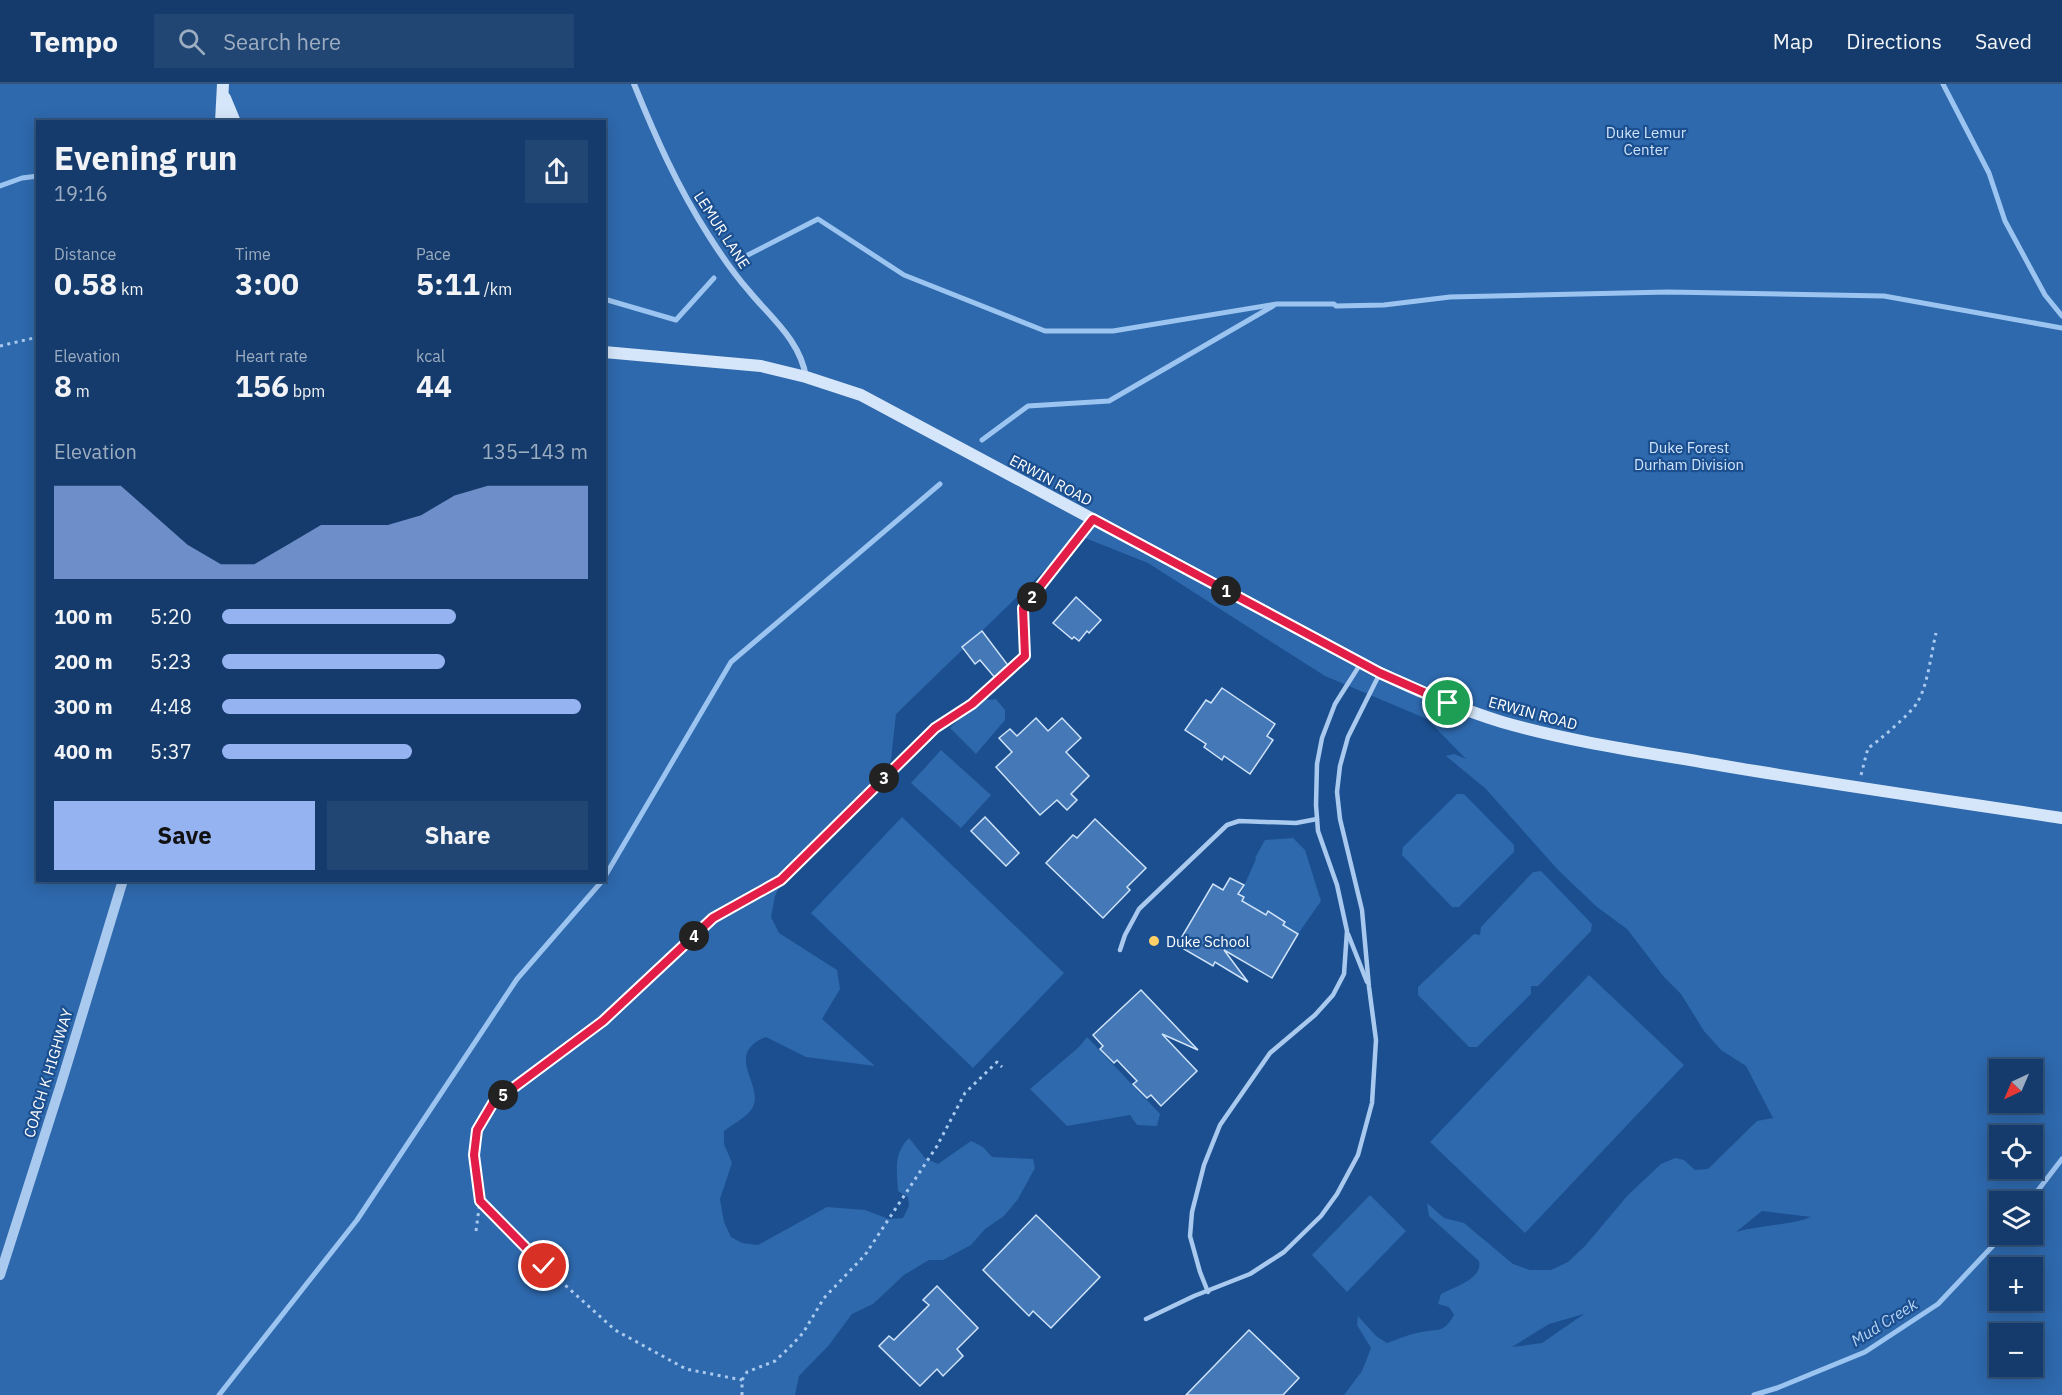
<!DOCTYPE html>
<meta charset="utf-8">
<style>
body{margin:0;font-family:"IBM Plex Sans",sans-serif;background:#214673;color:#f1f3f6;height:100vh;display:flex;flex-direction:column;font-size:22px;white-space:nowrap}
*{box-sizing:border-box;margin:0}
p{font-size:20px;color:#9dadc1}
.icon{flex:none;width:33px;height:33px;fill:none;stroke:currentColor;stroke-width:2;stroke-linecap:round;stroke-linejoin:round}
.map{position:relative;flex:1;overflow:hidden}
.details{position:absolute;left:36px;top:36px;width:570px;height:762px;display:flex;flex-direction:column;background:#143b6b;border-radius:0px;box-shadow:0 3px 15px #0003,0 0 0 2px #33557e}
.details>*{flex:none}
.needle{width:39px;rotate:224deg}
.fabs{position:absolute;left:1989px;top:975px;display:grid;gap:12px}
.fabs a{display:grid;place-items:center;width:54px;height:54px;border-radius:0px;background:#143b6b;box-shadow:0 3px 15px #0003,0 0 0 2px #33557e;font-size:30px}
.pin{position:absolute;display:grid;place-items:center;width:51px;height:51px;color:#fff;margin:-26px;border:3px solid #fff;border-radius:50%;box-shadow:0 2px 6px #0007}
.km{position:absolute;width:30px;height:30px;margin:-15px;border-radius:50%;background:#222;color:#fff;font-size:16px;line-height:30px;text-align:center}
.round{display:grid;place-items:center;flex:none;width:63px;height:63px;border-radius:0px;background:#214673}
.head{display:flex;align-items:center;justify-content:space-between;height:102px;padding:0 18px}
h1{font-size:33px;font-weight:700;line-height:45px}
.stats{display:grid;grid-template-columns:repeat(3,1fr);gap:9px;height:102px;padding:6px 18px}
.stats div{display:grid;align-content:center}
.stats b{font-size:30px;font-weight:700}
.stats small{font-size:16px;font-weight:400}
.stats p{font-size:16px}
.chart{height:168px;padding:12px 18px}
.chart p{display:flex;justify-content:space-between}
.chart svg{width:100%;height:108px;margin-top:6px;fill:#95b2f1;opacity:.7}
.button{display:flex;gap:12px;margin-top:auto;padding:12px 18px}
.button a{flex:1;height:69px;border-radius:0px;background:#95b2f1;color:#111;font-size:24px;font-weight:700;line-height:69px;text-align:center}
.button a+a{background:#214673;color:#f1f3f6}
ul{padding:0 18px;list-style:none;font-size:20px}
li{display:grid;grid-template-columns:96px 72px 1fr;align-items:center;height:45px}
li i{height:15px;border-radius:8px;background:#95b2f1}
header{display:flex;align-items:center;gap:36px;box-sizing:border-box;height:84px;padding:0 30px;background:#143b6b;border-bottom:2px solid #33557e}
header strong{font-size:28px}
nav{display:flex;gap:33px;margin-inline-start:auto;font-size:21px}
.search{width:420px;height:54px;background:#214673;display:flex;align-items:center;gap:15px;box-sizing:border-box;padding:0 21px;border-radius:0px;color:#9dadc1;font-size:22px}
.map>svg:first-child{display:block}
.green{fill:#2e69ad;fill-rule:evenodd}
.lines{fill:none;stroke-linecap:round;stroke-linejoin:round}
.stream{stroke:#9cc4f0;stroke-width:5}
.building{fill:#4478b7;stroke:#cfe3fa;stroke-width:1.5}
.path{stroke:#a9c9ee;stroke-width:3;stroke-dasharray:3 4.5;stroke-linecap:butt}
.service{stroke:#a9c9ee;stroke-width:4.5}
.minor{stroke:#a9c9ee;stroke-width:6}
.tertiary{stroke:#a9c9ee;stroke-width:10}
.secondary{stroke:#d6e6fa;stroke-width:12}
.route-casing{stroke:#fff;stroke-width:12}
.route{stroke:#e11d48;stroke-width:8}
.poi-dot{fill:#ffd166;stroke:#1b4f8f;stroke-width:2}
.labels{text-anchor:middle;dominant-baseline:central;stroke-width:4.5;stroke-linejoin:round;paint-order:stroke}
.park-label{font-size:15px;fill:#cfe3fa;stroke:#1b4f8f}
.street-label{font-size:15px;fill:#fff;stroke:#1b4f8f}
.poi-label{font-size:15px;fill:#fff;stroke:#1b4f8f;text-anchor:start}
.water-label{font-size:16px;font-style:italic;fill:#b5d3f5;stroke:#1b4f8f}
</style>
<header>
<strong>Tempo</strong>
<div class="search"><svg class="icon" aria-label="search" viewBox="0 0 24 24"><circle cx="10" cy="10" r="6"/><path d="M15 15l6 6"/></svg>Search here</div>
<nav><a>Map</a><a>Directions</a><a>Saved</a></nav>
</header>
<div class="map">
<svg width="2062" height="1311" viewBox="0 0 2062 1311">
<rect width="100%" height="100%" fill="#1b4f8f"/>
<g class="green">
<path d="M0 0H2062V1311H1344L1362 1287 1371 1264 1357 1241 1358 1232 1376 1252 1387 1259C1398 1255 1410 1250 1421 1248 1439 1245 1444 1249 1454 1231L1449 1223 1438 1220 1441 1210C1454 1203 1483 1195 1479 1177L1429 1132 1427 1119 1444 1134 1464 1139 1513 1180 1530 1186H1551L1568 1178 1585 1162 1628 1111 1661 1080 1675 1074 1684 1076 1695 1086 1708 1085 1757 1037 1773 1034 1746 982 1721 966 1704 947 1681 910 1664 893 1627 845 1597 823 1558 786 1486 705 1446 672 1454 670 1466 675 1427 635 1325 592 1148 479 1080 452 896 630 891 676 880 696 844 737 785 789 775 812 771 833 779 849 837 886 840 905 822 935 875 982 806 973 766 953C721 971 768 1003 751 1026 745 1034 732 1041 724 1047V1060L732 1079 720 1115 724 1138 731 1153 742 1159 758 1161 827 1123 865 1126 889 1135 903 1134 909 1122 908 1113 898 1107C897 1086 893 1070 909 1054L925 1074 938 1080 971 1057 983 1063 992 1073 1033 1075 1035 1084 1018 1115 1004 1132 985 1145 971 1161 943 1176H929L904 1191 873 1220 852 1230 829 1261 799 1292 795 1311H0ZM38 38H604V796H38ZM2000 986H2032V1018H2000ZM2000 1052H2032V1084H2000ZM2000 1118H2032V1150H2000ZM1762 1127 1811 1133C1787 1142 1760 1141 1736 1148ZM2000 1184H2032V1216H2000ZM1584 1230 1542 1259 1512 1263 1549 1240ZM2000 1250H2032V1282H2000Z"/>
<path d="M984 611 989 616 996 615 1005 626V636L976 670 950 644Z"/>
<path d="M941 666 991 711 961 744 911 699Z"/>
<path d="M1457 710H1464L1514 761V768L1459 823H1452L1402 771 1403 763Z"/>
<path d="M902 733 1064 889 973 984 811 829Z"/>
<path d="M1293 754 1305 766 1321 817 1298 850 1283 841 1285 837 1268 828 1266 831 1242 817 1240 811 1256 775 1255 774 1265 756Z"/>
<path d="M1541 787 1592 840 1591 847 1538 902H1531V910L1477 963H1469L1418 911V903L1474 850 1480 851 1481 843 1533 788Z"/>
<path d="M1589 891 1684 981 1525 1149 1430 1058Z"/>
<path d="M1087 953 1160 1030 1157 1042 1137 1041 1130 1031 1067 1042 1030 1005 1079 963Z"/>
<path d="M1370 1111 1406 1147 1347 1208 1312 1171Z"/>
</g>
<g class="lines">
<g class="stream">
<path d="M1943 0 1989 89 2005 137 2045 211 2062 232"/>
<path d="M0 102 22 94 38 92"/>
<path d="M742 174 818 135 904 191 1045 247H1113L1277 220H1334L1336 222 1384 221 1450 213 1668 208 1884 212 2062 244"/>
<path d="M604 215 676 236 714 194"/>
<path d="M982 356 1028 322 1109 317 1273 222"/>
<path d="M604 794 731 578 940 400"/>
<path d="M2029 1118 2062 1075"/>
<path d="M219 1311 357 1136 517 895 603 796"/>
<path d="M1754 1311 1777 1304 1865 1268 1938 1220 2004 1150"/>
</g>
</g>
<g class="building">
<path d="M1076 513 1101 536 1089 549 1087 547 1079 557 1074 553 1072 555 1053 539Z"/>
<path d="M982 547 1010 584 996 595 980 576 975 580 962 563Z"/>
<path d="M1222 604 1275 640 1267 652 1273 656 1250 690 1224 672 1222 676 1204 663 1206 660 1185 646 1206 616 1211 619Z"/>
<path d="M1036 634 1048 647 1062 634 1081 654 1066 668 1089 692 1071 710 1077 716 1067 726 1057 716 1040 731 996 683 1012 668 999 654 1010 645 1017 652Z"/>
<path d="M985 733 1019 769 1006 782 971 747Z"/>
<path d="M1095 735 1146 784 1127 803 1130 806 1103 834 1046 779 1073 751 1077 754Z"/>
<path d="M1230 794 1244 801 1238 810 1244 813 1242 817 1266 831 1268 827 1285 838 1283 841 1298 850 1272 894 1224 866 1248 898 1215 878 1213 882 1177 861 1213 800 1223 806Z"/>
<path d="M1141 906 1198 966 1162 950 1197 987 1161 1022 1151 1011 1147 1014 1133 1000 1137 997 1117 976 1114 979 1100 965 1103 962 1093 951Z"/>
<path d="M1036 1131 1100 1193 1051 1244 1033 1227 1029 1232 983 1186Z"/>
<path d="M937 1202 978 1244 957 1265 963 1272 943 1292 937 1285 920 1302 879 1262 889 1252 894 1256 929 1221 923 1216Z"/>
<path d="M1249 1246 1299 1294 1283 1311H1186Z"/>
</g>
<g class="lines">
<g class="path">
<path d="M0 262 38 253"/>
<path d="M1861 691 1868 664C1879 657 1911 629 1917 619 1928 601 1931 570 1936 549"/>
<path d="M480 1117 544 1182 615 1246 686 1285 742 1296"/>
<path d="M476 1147 480 1117 474 1071 477 1045 493 1019 603 937 713 834 781 796 935 644 972 620 1019 578"/>
<path d="M742 1311V1296L747 1288 775 1277 790 1263 803 1249 824 1214 865 1171 937 1062 965 1009 997 978 1002 983"/>
</g>
<g class="service">
<path d="M1025 572 1023 524 1092 438"/>
<path d="M1348 850 1367 898"/>
<path d="M1120 866 1125 851 1139 825 1227 741 1239 737 1296 739 1317 735"/>
<path d="M1208 1208 1200 1188 1190 1152 1192 1128 1204 1081 1220 1041 1270 969 1315 931 1333 911 1344 890 1347 847 1337 801 1318 747 1316 721 1317 680 1322 654 1335 620 1361 579"/>
<path d="M1146 1235 1194 1212 1250 1190 1284 1168 1321 1132 1337 1110 1358 1071 1372 1019 1376 956 1369 903 1362 826 1340 735 1337 708 1340 682 1348 653 1379 591"/>
</g>
<path class="minor" d="M634 0C655 52 678 104 709 152 721 171 734 190 749 207 771 234 800 256 806 293"/>
<path class="tertiary" d="M0 1191 61 1000 123 796"/>
<g class="secondary">
<path d="M225 14 235 38"/>
<path d="M221 38 223 0"/>
<path d="M604 268 761 282 806 293 861 311 1380 589C1420 608 1460 625 1502 638 1575 659 1651 669 1725 682 1837 701 1950 717 2062 734"/>
</g>
</g>
<g class="lines">
<g class="route-casing">
<path id="route" d="M544 1182 480 1117 474 1071 477 1046 493 1019 603 937 713 834 781 796 935 644 972 620 1025 572 1023 524 1093 435 1380 589 1448 619"/>
</g>
<use href="#route" class="route"/>
</g>
<circle class="poi-dot" cx="1154" cy="857" r="6"/>
<g class="labels">
<g class="park-label">
<text x="1646" y="48">Duke Lemur<tspan x="1646" dy="17">Center</tspan></text>
<text x="1689" y="363">Duke Forest<tspan x="1689" dy="17">Durham Division</tspan></text>
</g>
<g class="street-label">
<text transform="translate(722 146) rotate(57)">LEMUR LANE</text>
<text transform="translate(1051 396) rotate(28)">ERWIN ROAD</text>
<text transform="translate(1533 629) rotate(15)">ERWIN ROAD</text>
<text transform="translate(48 989) rotate(-73)">COACH K HIGHWAY</text>
</g>
<g class="poi-label">
<text x="1166" y="857">Duke School</text>
</g>
<g class="water-label">
<text transform="translate(1884 1238) rotate(-32)">Mud Creek</text>
</g>
</g>
</svg>
<div class="fabs">
<a><svg class="needle" viewBox="-14 -14 28 28"><path d="M0-13l5 13h-10z" fill="#e53935"/><path d="M0 13l5-13h-10z" fill="#9dadc1"/></svg></a>
<a><svg class="icon" aria-label="locate" viewBox="0 0 24 24"><circle cx="12" cy="12" r="6"/><path d="M12 2v4M12 18v4M2 12h4M18 12h4"/></svg></a>
<a><svg class="icon" aria-label="layers" viewBox="0 0 24 24"><path d="M12 4l9 5-9 5-9-5zM3 14l9 5 9-5"/></svg></a>
<a>+</a>
<a>−</a>
</div>
<div class="pin" style="left:1448px;top:619px;background:#1e9e55"><svg class="icon" aria-label="arrive" viewBox="0 0 24 24"><path d="M6 21V4h12l-3 4 3 4H6"/></svg></div>
<div class="pin" style="left:544px;top:1182px;background:#d93025"><svg class="icon" aria-label="check" viewBox="0 0 24 24"><path d="M5 12l5 5 9-10"/></svg></div>
<b class="km" style="left:1226px;top:507px">1</b>
<b class="km" style="left:1032px;top:513px">2</b>
<b class="km" style="left:884px;top:694px">3</b>
<b class="km" style="left:694px;top:852px">4</b>
<b class="km" style="left:503px;top:1011px">5</b>
<section class="details">
<div class="head"><div><h1>Evening run</h1><p>19:16</p></div><a class="round"><svg class="icon" aria-label="share" viewBox="0 0 24 24"><path d="M12 15V3M7 8l5-5 5 5M5 13v7h14v-7"/></svg></a></div>
<div class="stats">
<div><p>Distance</p><b>0.58<small> km</small></b></div>
<div><p>Time</p><b>3:00</b></div>
<div><p>Pace</p><b>5:11<small> /km</small></b></div>
</div>
<div class="stats">
<div><p>Elevation</p><b>8<small> m</small></b></div>
<div><p>Heart rate</p><b>156<small> bpm</small></b></div>
<div><p>kcal</p><b>44</b></div>
</div>
<div class="chart"><p><span>Elevation</span>135–143 m</p>
<svg viewBox="0 0 160 44" preserveAspectRatio="none"><path d="M0 44V6L10 6L20 6L30 18L40 30L50 38L60 38L70 30L80 22L90 22L100 22L110 18L120 10L130 6L140 6L150 6L160 6V44z"/></svg>
</div>
<ul>
<li><b>100 m</b>5:20<i style="width:64%"></i></li>
<li><b>200 m</b>5:23<i style="width:61%"></i></li>
<li><b>300 m</b>4:48<i style="width:98%"></i></li>
<li><b>400 m</b>5:37<i style="width:52%"></i></li>
</ul>
<div class="button"><a>Save</a><a>Share</a></div>
</section>
</div>
